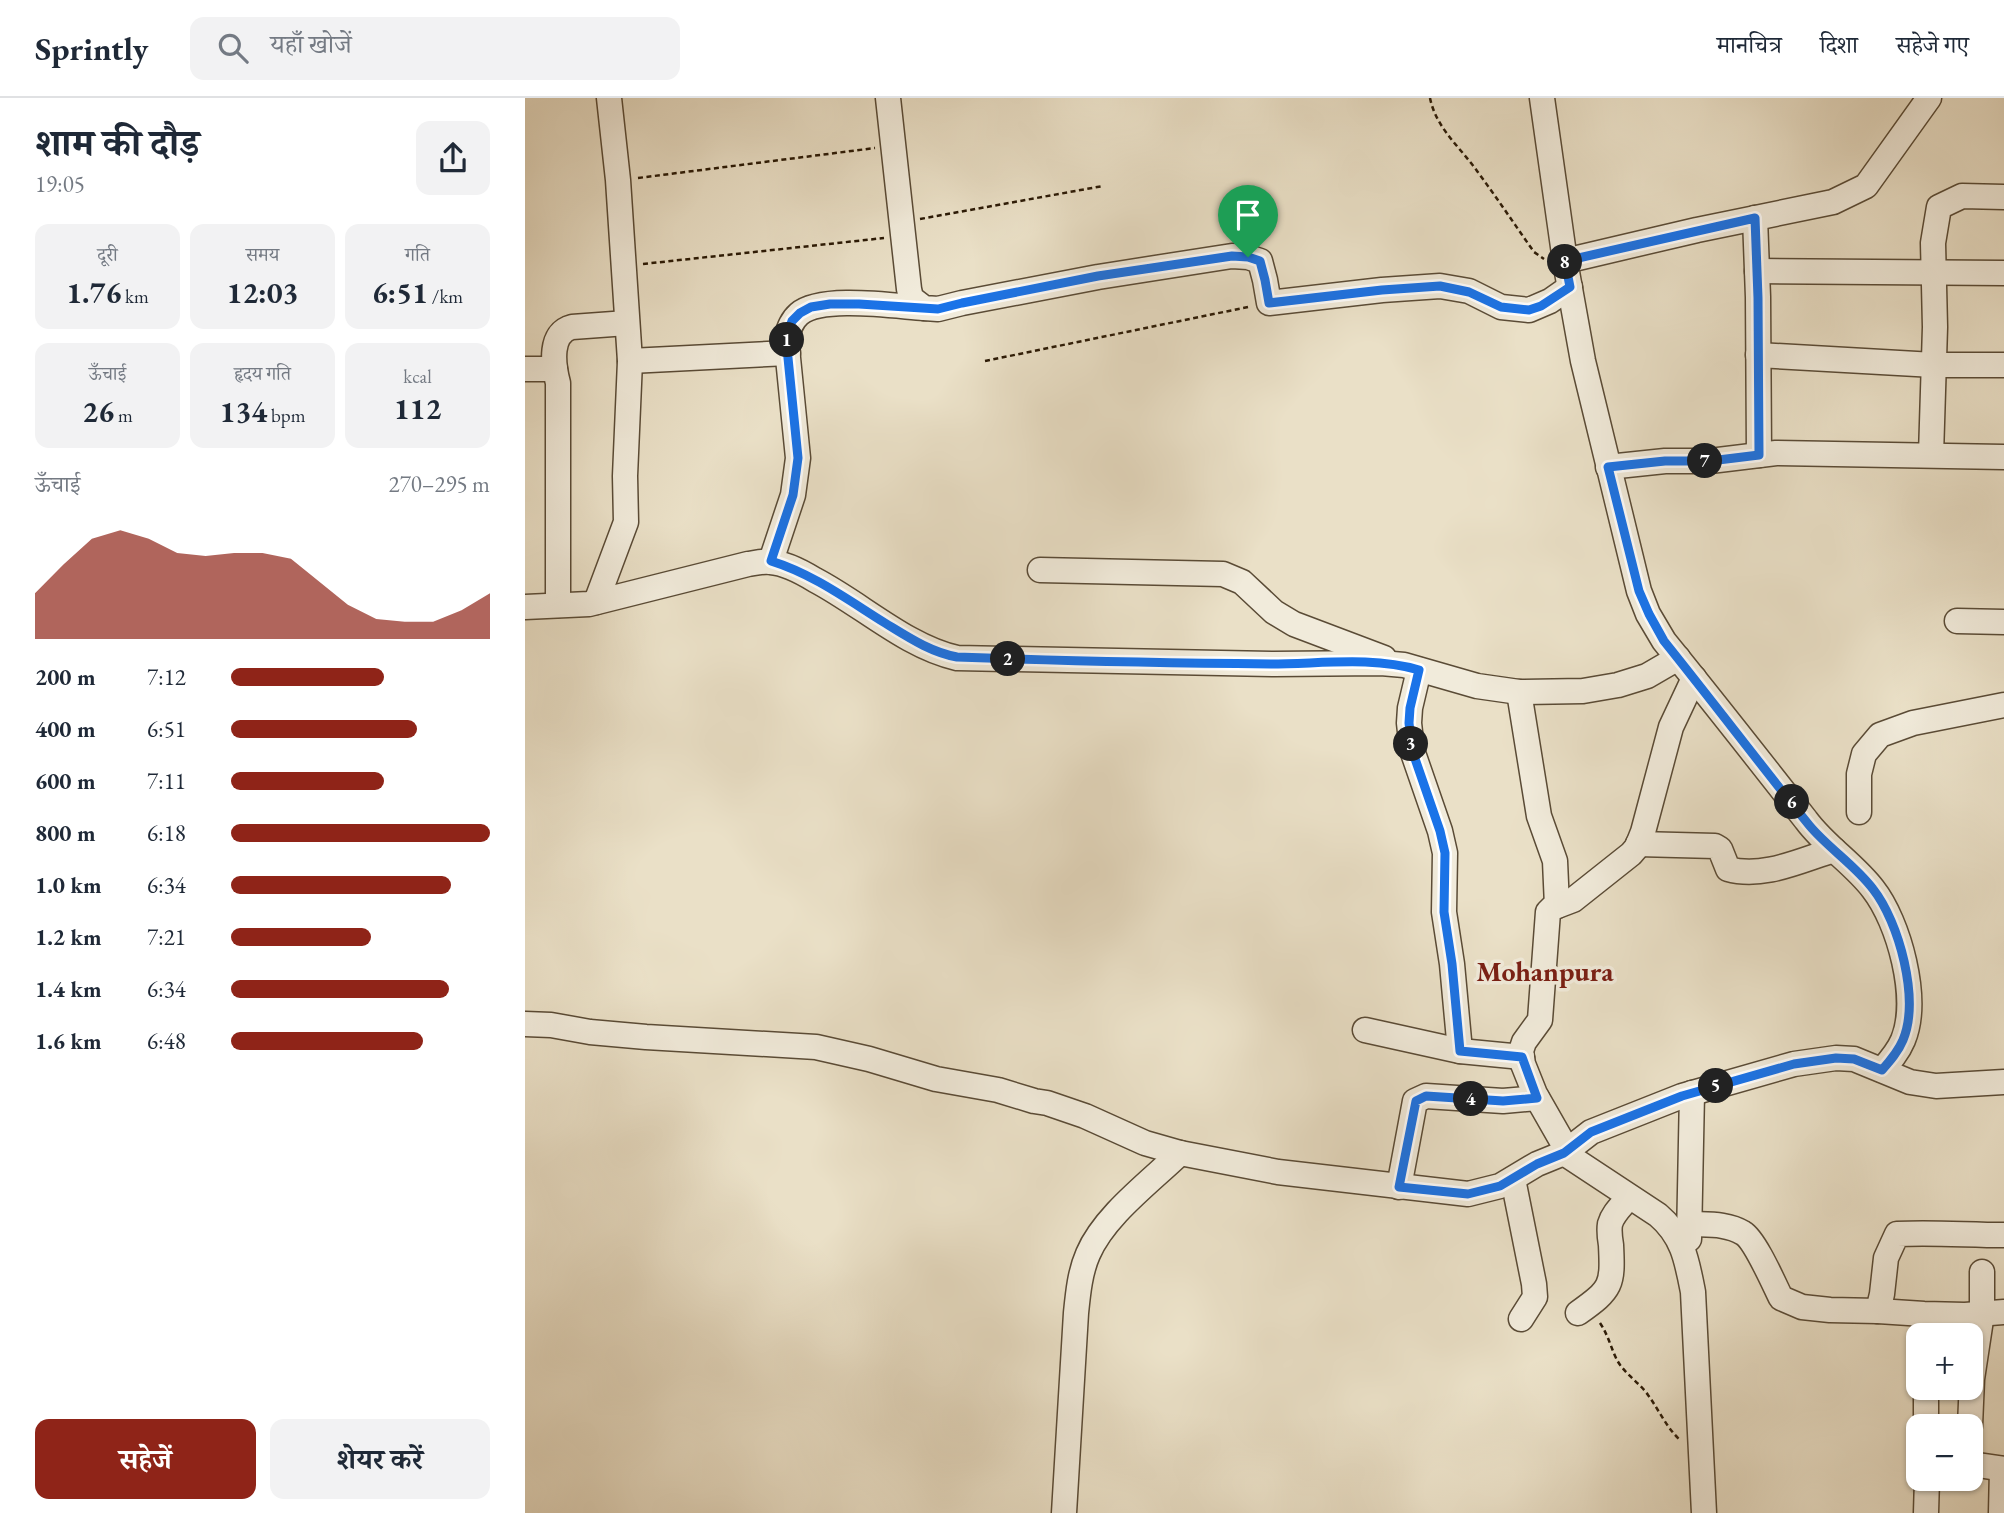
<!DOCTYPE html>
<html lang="hi">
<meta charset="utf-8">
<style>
body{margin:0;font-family:"EB Garamond","Noto Serif Devanagari",serif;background:#f2f2f3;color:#1f2937;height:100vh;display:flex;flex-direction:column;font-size:26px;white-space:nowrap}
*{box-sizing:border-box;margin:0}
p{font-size:23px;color:#747a83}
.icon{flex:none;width:38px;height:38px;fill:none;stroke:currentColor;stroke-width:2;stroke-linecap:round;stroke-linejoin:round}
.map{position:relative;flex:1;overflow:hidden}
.sheet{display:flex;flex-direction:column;background:#fff;width:525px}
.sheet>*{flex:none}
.tools{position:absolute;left:1381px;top:1225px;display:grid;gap:14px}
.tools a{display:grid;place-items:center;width:77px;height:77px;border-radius:14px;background:#fff;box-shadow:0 2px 5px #0004;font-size:35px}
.pin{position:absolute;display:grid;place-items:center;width:60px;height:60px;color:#fff;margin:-72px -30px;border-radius:50% 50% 50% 0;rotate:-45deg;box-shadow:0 0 7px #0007}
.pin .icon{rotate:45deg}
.km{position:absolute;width:35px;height:35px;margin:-18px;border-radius:50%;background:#222;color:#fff;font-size:19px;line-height:35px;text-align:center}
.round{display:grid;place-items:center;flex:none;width:74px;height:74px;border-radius:14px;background:#f2f2f3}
.overview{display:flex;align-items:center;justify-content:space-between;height:119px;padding:0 35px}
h1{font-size:38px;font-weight:700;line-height:52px}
.figures{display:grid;grid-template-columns:repeat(3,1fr);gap:10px;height:119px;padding:7px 35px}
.figures div{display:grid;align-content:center;border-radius:14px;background:#f2f2f3;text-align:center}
.figures b{font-size:30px;font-weight:700}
.figures small{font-size:19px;font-weight:400}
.figures p{font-size:19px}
.chart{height:196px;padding:14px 35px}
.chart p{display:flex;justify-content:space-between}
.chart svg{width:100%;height:126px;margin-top:7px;fill:#8f2418;opacity:.7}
.cta{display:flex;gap:14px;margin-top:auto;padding:14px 35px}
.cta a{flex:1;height:80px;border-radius:14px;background:#8f2418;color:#fff;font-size:28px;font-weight:700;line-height:80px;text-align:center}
.cta a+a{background:#f2f2f3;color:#1f2937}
ul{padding:0 35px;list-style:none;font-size:23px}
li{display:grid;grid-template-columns:112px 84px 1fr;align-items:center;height:52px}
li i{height:18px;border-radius:9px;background:#8f2418}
header{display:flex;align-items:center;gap:42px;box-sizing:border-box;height:98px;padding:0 35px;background:#fff;border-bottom:2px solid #e0e1e3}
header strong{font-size:33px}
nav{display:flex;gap:38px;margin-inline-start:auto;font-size:24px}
.search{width:490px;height:63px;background:#f2f2f3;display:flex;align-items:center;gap:18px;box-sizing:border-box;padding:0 24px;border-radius:14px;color:#747a83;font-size:26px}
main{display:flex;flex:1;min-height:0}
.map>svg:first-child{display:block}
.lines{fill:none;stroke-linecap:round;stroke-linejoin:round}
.minor-casing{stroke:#5a4b36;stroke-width:27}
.path{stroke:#2a1905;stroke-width:2.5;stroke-dasharray:5 3.5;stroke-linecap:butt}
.minor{stroke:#f1ebdb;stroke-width:24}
.route-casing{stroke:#fff;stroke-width:14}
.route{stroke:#1a73e8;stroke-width:9}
.labels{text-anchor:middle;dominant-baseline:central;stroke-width:7;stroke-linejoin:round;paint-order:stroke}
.quarter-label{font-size:28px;font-weight:bold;fill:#7a1f14;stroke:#f1ebdb}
</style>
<header>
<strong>Sprintly</strong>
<div class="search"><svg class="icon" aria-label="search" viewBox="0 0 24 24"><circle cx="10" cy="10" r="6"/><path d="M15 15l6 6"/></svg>यहाँ खोजें</div>
<nav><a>मानचित्र</a><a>दिशा</a><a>सहेजे गए</a></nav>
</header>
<main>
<section class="sheet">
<div class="overview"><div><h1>शाम की दौड़</h1><p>19:05</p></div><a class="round"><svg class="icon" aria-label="share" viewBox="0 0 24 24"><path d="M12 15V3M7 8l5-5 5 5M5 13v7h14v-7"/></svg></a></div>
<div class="figures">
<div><p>दूरी</p><b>1.76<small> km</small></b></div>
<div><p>समय</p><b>12:03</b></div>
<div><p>गति</p><b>6:51<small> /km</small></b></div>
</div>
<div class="figures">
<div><p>ऊँचाई</p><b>26<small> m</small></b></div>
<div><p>हृदय गति</p><b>134<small> bpm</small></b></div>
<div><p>kcal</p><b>112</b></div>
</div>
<div class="chart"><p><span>ऊँचाई</span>270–295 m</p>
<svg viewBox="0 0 160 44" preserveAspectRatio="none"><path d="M0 44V28L10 18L20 9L30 6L40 9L50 14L60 15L70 14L80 14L90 16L100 24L110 32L120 37L130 38L140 38L150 34L160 28V44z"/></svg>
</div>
<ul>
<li><b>200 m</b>7:12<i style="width:59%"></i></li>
<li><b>400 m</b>6:51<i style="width:72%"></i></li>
<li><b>600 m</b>7:11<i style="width:59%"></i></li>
<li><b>800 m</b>6:18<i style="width:100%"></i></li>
<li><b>1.0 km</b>6:34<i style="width:85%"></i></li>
<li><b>1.2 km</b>7:21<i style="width:54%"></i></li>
<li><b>1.4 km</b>6:34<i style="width:84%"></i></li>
<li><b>1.6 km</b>6:48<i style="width:74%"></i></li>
</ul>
<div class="cta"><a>सहेजें</a><a>शेयर करें</a></div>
</section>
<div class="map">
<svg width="1479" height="1415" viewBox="0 0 1479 1415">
<rect width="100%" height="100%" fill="#eae0c7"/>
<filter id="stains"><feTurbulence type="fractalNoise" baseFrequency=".00286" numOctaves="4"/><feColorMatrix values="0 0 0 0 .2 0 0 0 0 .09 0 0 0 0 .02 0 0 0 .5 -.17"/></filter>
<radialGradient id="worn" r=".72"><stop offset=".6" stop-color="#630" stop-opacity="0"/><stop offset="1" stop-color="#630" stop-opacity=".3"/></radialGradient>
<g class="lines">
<g class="minor-casing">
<g id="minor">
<path d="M363 0 384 191 386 200 399 210 413 211 437 205 573 179 707 158 723 159 735 163 740 182 744 205 857 192 915 188 944 193 976 209 1004 212 1025 203 1045 189"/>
<path d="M1017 0 1040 163 1058 263 1114 493 1123 516 1139 543C1187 602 1234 662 1281 722 1300 748 1329 766 1348 791 1374 824 1395 901 1378 942 1373 954 1365 963 1357 972"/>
<path d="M1230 120 1233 199 1234 357"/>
<path d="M1040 163 1172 132 1308 104 1341 88 1404 0"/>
<path d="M1232 173 1479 175"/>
<path d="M1233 257 1409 267H1479"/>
<path d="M105 263 263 255"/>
<path d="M0 271H30"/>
<path d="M1406 357 1410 229 1408 145 1414 109 1437 98 1479 99"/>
<path d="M1083 369 1140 363H1185L1251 355 1479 359"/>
<path d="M246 463 268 397 273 360 261 240C264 231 266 223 274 216 296 197 369 208 399 210"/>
<path d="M515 472 698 476 717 484 749 514 769 526 859 560"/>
<path d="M71 504 101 424 100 378 105 263 93 82 84 0"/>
<path d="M33 507V285C28 266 24 235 47 229L102 225"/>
<path d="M0 509 64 506 223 466C230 465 238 463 245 464 261 465 277 474 290 482 336 506 382 549 432 560L749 566 856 565 879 567 952 588 994 594 1058 593 1093 587 1122 578 1153 560"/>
<path d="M1432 523 1479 524"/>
<path d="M894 572 885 610 884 625 887 652 915 733 920 755 919 814 927 866 935 953"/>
<path d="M994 594 1014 718 1030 763 1032 808"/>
<path d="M1334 714V676L1339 656 1355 637 1388 625 1479 607"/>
<path d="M1113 746 1190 748 1195 751 1203 771C1238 781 1276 762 1309 752"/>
<path d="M0 926 26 927 65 934 121 939 291 949 344 961 411 981 473 992 509 1003 522 1005 560 1018 620 1045 655 1055 753 1074 943 1096 975 1088 1012 1066 1039 1055 1066 1034 1157 998 1269 966 1311 960 1329 961 1385 984 1411 988 1479 984"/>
<path d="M840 932 935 953 997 959"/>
<path d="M1042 1052 1010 996 998 966 996 953 999 944 1015 922 1023 814 1027 810 1048 802 1106 756 1112 749 1118 734 1146 629 1169 580"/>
<path d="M1039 1055 1133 1117C1158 1138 1162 1163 1168 1194L1179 1415"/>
<path d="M988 1081 1009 1186 1010 1199 996 1221"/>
<path d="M874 1089 890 1003 901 998 978 1003 1012 1000"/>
<path d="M1164 1126C1182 1127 1202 1125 1218 1135 1230 1142 1249 1186 1256 1200L1277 1209 1305 1212 1353 1213 1399 1216 1440 1217 1479 1214"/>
<path d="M1164 1141 1167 995"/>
<path d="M1353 1213 1357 1196 1361 1160 1372 1136C1407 1134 1443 1137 1479 1137"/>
<path d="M1053 1215C1087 1191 1088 1187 1086 1147 1085 1141 1084 1132 1085 1126 1088 1115 1098 1107 1104 1099"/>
<path d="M1401 1328V1290"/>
<path d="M1445 1328 1447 1281 1457 1215V1174"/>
<path d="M1446 1366 1479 1371"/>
<path d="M539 1415 551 1215C553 1195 555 1174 563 1156 579 1118 625 1084 655 1055"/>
<path d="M1401 1415 1402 1381"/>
<path d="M1476 1415 1477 1371"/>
</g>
</g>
<g class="path">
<path d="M905 0C911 30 935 49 952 73 972 100 990 127 1009 154L1019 161"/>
<path d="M113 80 350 50"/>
<path d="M395 121 578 88"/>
<path d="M118 166 359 140"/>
<path d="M460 263 723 209"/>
<path d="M1075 1225C1083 1237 1085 1247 1091 1260 1098 1275 1114 1284 1123 1297 1134 1312 1141 1329 1155 1342"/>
</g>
<use href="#minor" class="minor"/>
</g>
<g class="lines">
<g class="route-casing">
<path id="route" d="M1230 120 1233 200 1234 357 1185 363H1140L1083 369 1114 493 1124 516 1139 543C1188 604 1235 666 1284 727 1303 750 1330 767 1348 791 1374 824 1395 901 1378 942 1373 954 1365 963 1357 972L1329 961 1311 960 1269 966 1157 998 1066 1034 1039 1055 1012 1066 975 1088 943 1096 874 1089 891 1003 901 998 978 1003 1012 1000 997 959 935 953 927 866 919 814 920 755 915 733 887 652 884 625 885 610 894 572C847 558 794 566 746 566 641 565 537 563 432 559 405 554 383 539 360 525 323 502 288 476 246 463L268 397 273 360 261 240 267 223 275 215 286 209 305 206H334L413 211 437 205 573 178 707 158 723 159 735 163 740 182 744 205 857 192 915 188 944 194 976 209 1004 212 1016 208 1045 189 1040 163Z"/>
</g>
<use href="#route" class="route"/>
</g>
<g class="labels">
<g class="quarter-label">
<text x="1020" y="873">Mohanpura</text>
</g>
</g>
<rect width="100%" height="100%" filter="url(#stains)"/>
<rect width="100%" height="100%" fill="url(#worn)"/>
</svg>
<div class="tools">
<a>+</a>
<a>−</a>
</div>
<div class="pin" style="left:723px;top:159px;background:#1e9e55"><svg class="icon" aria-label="arrive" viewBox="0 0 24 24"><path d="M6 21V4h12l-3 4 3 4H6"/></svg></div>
<b class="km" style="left:262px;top:242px">1</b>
<b class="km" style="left:483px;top:561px">2</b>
<b class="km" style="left:886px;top:646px">3</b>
<b class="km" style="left:946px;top:1001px">4</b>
<b class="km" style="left:1191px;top:988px">5</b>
<b class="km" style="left:1267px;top:704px">6</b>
<b class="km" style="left:1180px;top:363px">7</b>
<b class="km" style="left:1040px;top:164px">8</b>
</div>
</main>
